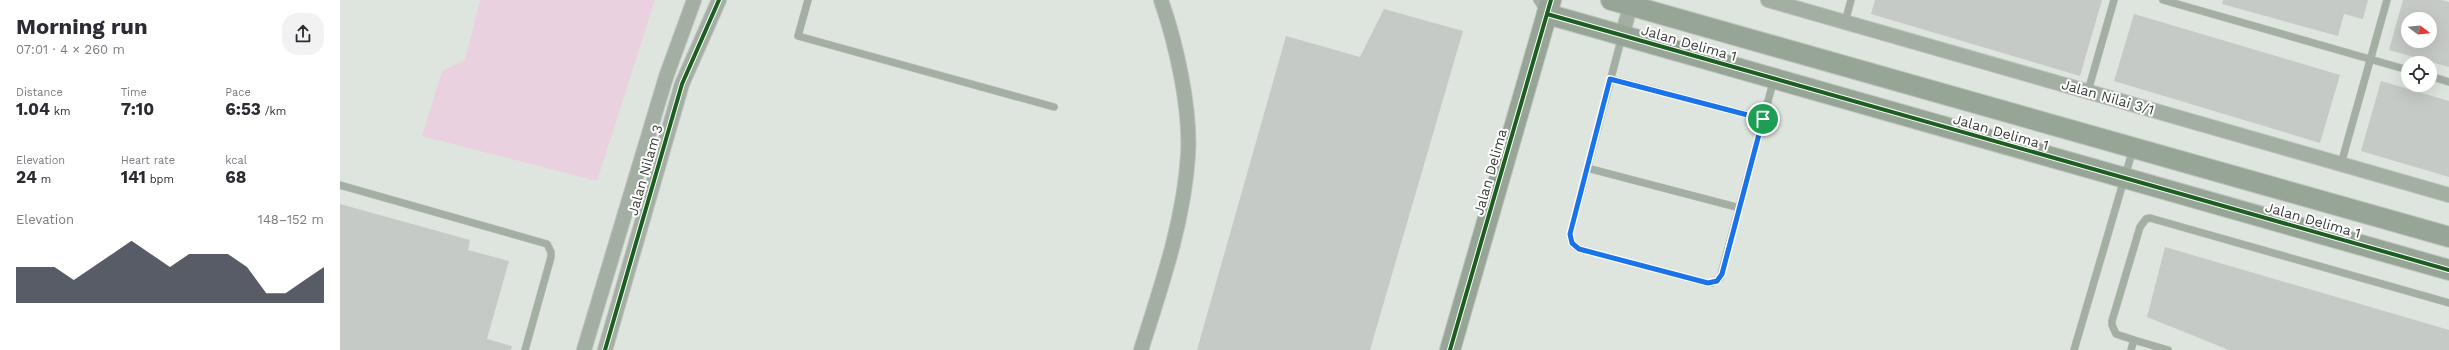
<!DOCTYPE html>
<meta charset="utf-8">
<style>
body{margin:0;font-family:"Work Sans",sans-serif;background:#f2f2f3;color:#2b2b33;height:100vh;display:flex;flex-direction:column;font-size:15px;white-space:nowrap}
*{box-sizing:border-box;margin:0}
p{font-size:13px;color:#7c7c81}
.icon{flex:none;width:22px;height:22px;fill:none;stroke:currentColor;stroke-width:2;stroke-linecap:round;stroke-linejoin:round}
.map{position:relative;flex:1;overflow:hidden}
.details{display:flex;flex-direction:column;background:#fff;width:340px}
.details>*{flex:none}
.needle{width:26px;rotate:106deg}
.controls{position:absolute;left:2061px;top:12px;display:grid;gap:8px}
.controls a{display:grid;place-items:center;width:36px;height:36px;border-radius:50%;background:#fff;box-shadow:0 4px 16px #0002;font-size:20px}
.pin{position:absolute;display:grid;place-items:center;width:34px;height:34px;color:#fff;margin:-17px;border:2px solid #fff;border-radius:50%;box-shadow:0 1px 4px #0007}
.round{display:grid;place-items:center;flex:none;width:42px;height:42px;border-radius:16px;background:#f2f2f3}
.head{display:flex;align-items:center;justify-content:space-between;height:68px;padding:0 16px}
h1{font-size:22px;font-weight:700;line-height:30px}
.figures{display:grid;grid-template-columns:repeat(3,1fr);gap:6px;height:68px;padding:4px 16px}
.figures div{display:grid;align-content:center}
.figures b{font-size:17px;font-weight:700}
.figures small{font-size:11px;font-weight:400}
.figures p{font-size:11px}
.chart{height:112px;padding:8px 16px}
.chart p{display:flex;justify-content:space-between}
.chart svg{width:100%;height:72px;margin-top:4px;fill:#111827;opacity:.7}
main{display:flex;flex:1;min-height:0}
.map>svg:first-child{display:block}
.green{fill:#ead1df}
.building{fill:#c6cac6;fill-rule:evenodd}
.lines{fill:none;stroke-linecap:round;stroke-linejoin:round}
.lane-casing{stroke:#bec2be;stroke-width:8}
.street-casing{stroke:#bec2be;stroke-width:16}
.secondary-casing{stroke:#bec2be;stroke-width:22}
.lane{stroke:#a3afa3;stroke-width:7}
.street{stroke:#a3afa3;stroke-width:14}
.secondary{stroke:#97a597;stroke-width:20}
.cycleway-casing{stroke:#fff;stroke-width:6}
.cycleway{stroke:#1b5e20;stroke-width:4}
.route-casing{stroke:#fff;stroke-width:8}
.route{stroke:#1a73e8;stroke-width:5}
.labels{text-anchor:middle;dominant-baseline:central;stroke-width:4;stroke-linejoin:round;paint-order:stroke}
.street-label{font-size:14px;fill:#383c38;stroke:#fff}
</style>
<main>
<section class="details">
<div class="head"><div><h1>Morning run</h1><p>07:01 · 4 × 260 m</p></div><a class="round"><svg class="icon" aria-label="share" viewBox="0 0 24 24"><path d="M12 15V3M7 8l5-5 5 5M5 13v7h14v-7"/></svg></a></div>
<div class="figures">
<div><p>Distance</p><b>1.04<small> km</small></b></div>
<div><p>Time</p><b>7:10</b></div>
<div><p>Pace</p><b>6:53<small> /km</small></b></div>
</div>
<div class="figures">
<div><p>Elevation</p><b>24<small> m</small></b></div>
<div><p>Heart rate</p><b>141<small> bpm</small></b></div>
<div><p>kcal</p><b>68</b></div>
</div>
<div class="chart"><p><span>Elevation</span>148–152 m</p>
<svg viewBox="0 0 160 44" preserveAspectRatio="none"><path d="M0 44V22L10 22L20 22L30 30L40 22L50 14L60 6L70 14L80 22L90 14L100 14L110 14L120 22L130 38L140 38L150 30L160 22V44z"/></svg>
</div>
</section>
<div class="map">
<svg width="2109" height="350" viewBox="0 0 2109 350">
<rect width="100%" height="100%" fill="#dee4de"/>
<path class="green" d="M140 0H315L257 181 82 136 102 71 125 60Z"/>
<g class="building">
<path d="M1535 0H1762L1740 76 1531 14Z"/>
<path d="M1883 0H2028L2023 19 2004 14 1998 36 1882 4Z"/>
<path d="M2063 0H2101L2109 2V67L2049 50ZM2068 19H2090V41H2068Z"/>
<path d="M1044 9 1123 31 1030 350H857L946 36 1020 57Z"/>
<path d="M1794 14 2000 75 1980 143 1774 81Z"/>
<path d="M2041 81 2109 101V177L2021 151Z"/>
<path d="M0 204 130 240 128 250 169 261 147 339 172 346 171 350H0Z"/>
<path d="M1825 247 2109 330V350H1889L1807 317Z"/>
</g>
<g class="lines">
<g class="lane-casing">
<g id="lane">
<path d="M468 0 458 36 714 107"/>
<path d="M1197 0 1204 11"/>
<path d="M1823 0 2068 70"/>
<path d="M1505 22 1511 0"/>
<path d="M1282 36 1230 234 1232 243 1239 249 1368 283H1372L1380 278 1434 79"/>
<path d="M2090 76 2109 82"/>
<path d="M1271 79 1423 119"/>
<path d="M1748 91 1774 0"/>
<path d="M2001 164 2047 0"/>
<path d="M1247 168 1400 208"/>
<path d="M0 185 207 244 211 252V257L185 350"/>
<path d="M1794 340 1828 350"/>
<path d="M1734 350 1793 149"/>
<path d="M1791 350 1794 340 1776 334 1772 325V321L1800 227 1806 219 1810 218 2109 303"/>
</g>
</g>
<g class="street-casing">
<g id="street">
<path d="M1428 0 2109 195"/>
<path d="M1282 36 1292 0"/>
<path d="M244 350 326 77 354 0"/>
<path d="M265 350 342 84 379 0"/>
<path d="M801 350C821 287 844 221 848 155 851 109 836 43 821 0"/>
</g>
</g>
<g class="secondary-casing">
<g id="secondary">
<path d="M1271 0 2109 237"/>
<path d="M1207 14 2109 270"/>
<path d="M1110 350 1211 0"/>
</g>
</g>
<use href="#lane" class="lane"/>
<use href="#street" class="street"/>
<use href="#secondary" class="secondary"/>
<g class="cycleway-casing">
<g id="cycleway">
<path d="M1207 14 2109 270"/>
<path d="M265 350 342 84 379 0"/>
<path d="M1110 350 1211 0"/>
</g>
</g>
<use href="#cycleway" class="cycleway"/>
</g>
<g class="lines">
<g class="route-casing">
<path id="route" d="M1270 79 1423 119 1382 274 1377 281 1368 283 1239 249 1232 243 1230 234Z"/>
</g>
<use href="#route" class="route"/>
</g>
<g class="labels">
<g class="street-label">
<text transform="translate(1349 43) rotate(16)">Jalan Delima 1</text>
<text transform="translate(1768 97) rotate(16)">Jalan Nilai 3/1</text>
<text transform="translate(1661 132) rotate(16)">Jalan Delima 1</text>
<text transform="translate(305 170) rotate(-74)">Jalan Nilam 3</text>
<text transform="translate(1150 172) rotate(-74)">Jalan Delima</text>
<text transform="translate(1973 220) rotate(16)">Jalan Delima 1</text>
</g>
</g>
</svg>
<div class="controls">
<a><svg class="needle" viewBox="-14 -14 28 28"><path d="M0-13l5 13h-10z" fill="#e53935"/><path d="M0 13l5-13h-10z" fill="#7c7c81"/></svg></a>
<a><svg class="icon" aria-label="locate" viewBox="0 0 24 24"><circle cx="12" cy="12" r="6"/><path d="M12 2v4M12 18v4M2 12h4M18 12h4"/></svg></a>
</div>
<div class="pin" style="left:1423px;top:119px;background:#1e9e55"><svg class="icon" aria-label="arrive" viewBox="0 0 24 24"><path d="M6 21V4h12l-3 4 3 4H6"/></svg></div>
</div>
</main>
